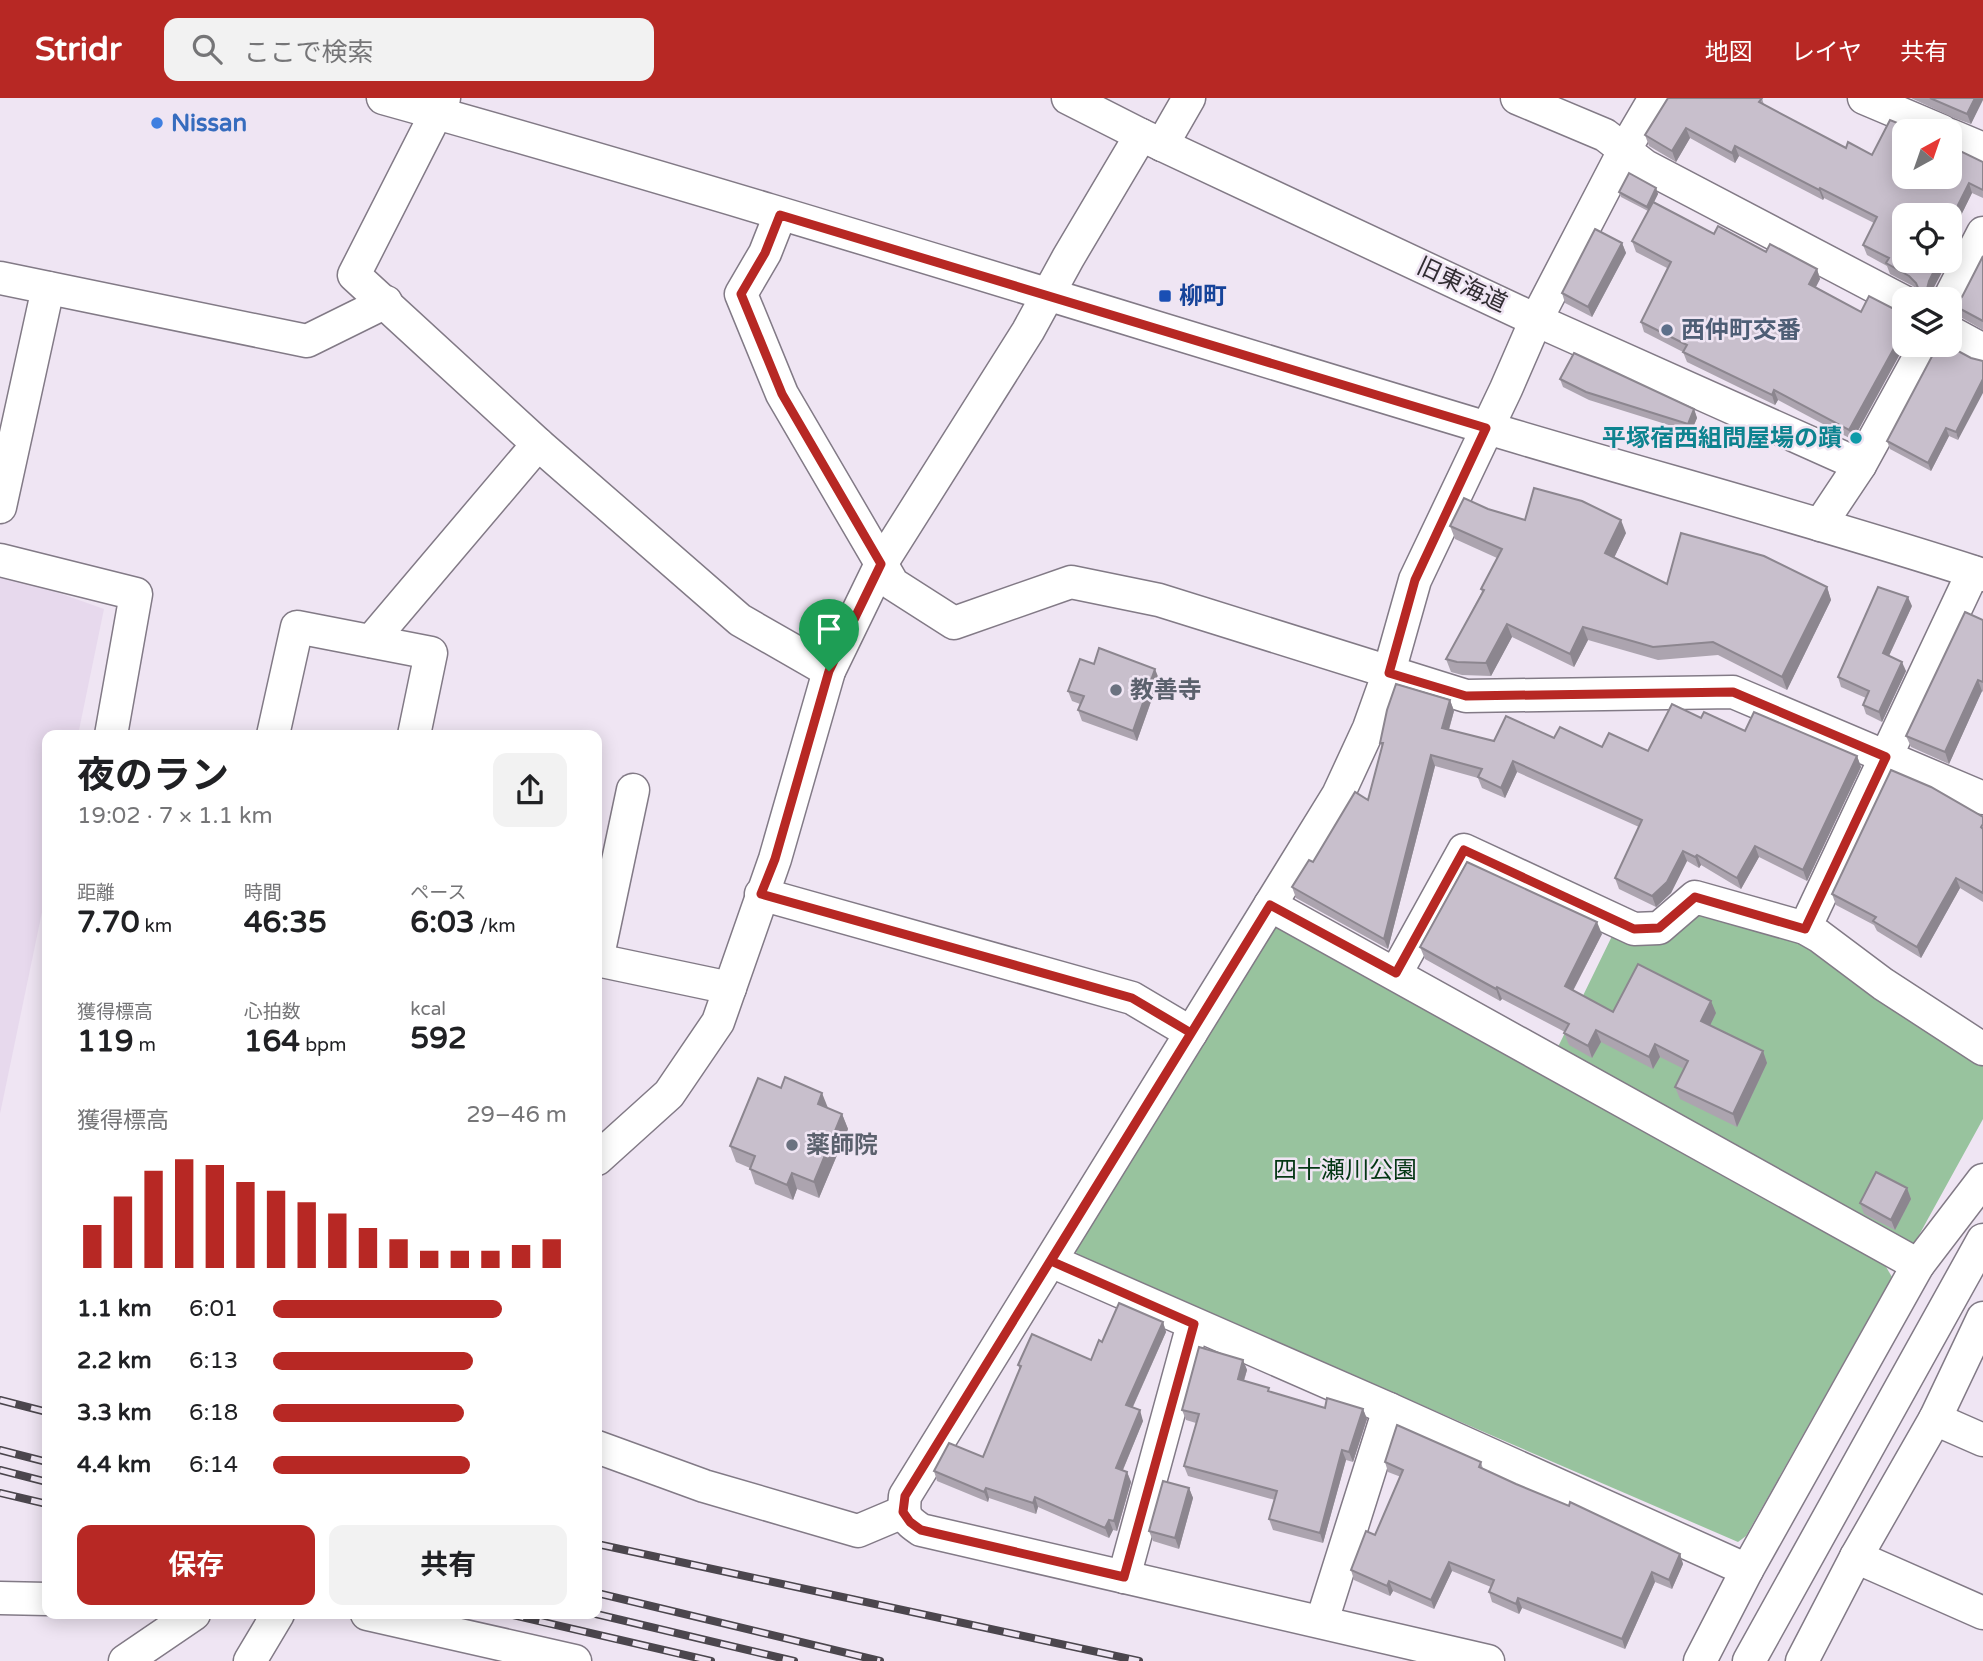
<!DOCTYPE html>
<html lang="ja">
<meta charset="utf-8">
<style>
body{margin:0;font-family:"Varela Round","Noto Sans JP",sans-serif;background:#f2f2f2;color:#202124;height:100vh;display:flex;flex-direction:column;font-size:26px;white-space:nowrap}
*{box-sizing:border-box;margin:0}
p{font-size:23px;color:#757577}
.icon{flex:none;width:38px;height:38px;fill:none;stroke:currentColor;stroke-width:2;stroke-linecap:round;stroke-linejoin:round}
.map{position:relative;flex:1;overflow:hidden}
.panel{position:absolute;left:42px;top:632px;width:560px;height:889px;display:flex;flex-direction:column;background:#fff;border-radius:14px;box-shadow:0 4px 18px #0003}
.panel>*{flex:none}
.needle{width:46px;rotate:40deg}
.tools{position:absolute;left:1892px;top:21px;display:grid;gap:14px}
.tools a{display:grid;place-items:center;width:70px;height:70px;border-radius:14px;background:#fff;box-shadow:0 4px 18px #0003;font-size:35px}
.pin{position:absolute;display:grid;place-items:center;width:60px;height:60px;color:#fff;margin:-72px -30px;border-radius:50% 50% 50% 0;rotate:-45deg;box-shadow:0 0 7px #0007}
.pin .icon{rotate:45deg}
.round{display:grid;place-items:center;flex:none;width:74px;height:74px;border-radius:14px;background:#f2f2f2}
.summary{display:flex;align-items:center;justify-content:space-between;height:119px;padding:0 35px}
h1{font-size:38px;font-weight:700;line-height:52px}
.stats{display:grid;grid-template-columns:repeat(3,1fr);gap:10px;height:119px;padding:7px 35px}
.stats div{display:grid;align-content:center}
.stats b{font-size:30px;font-weight:700}
.stats small{font-size:19px;font-weight:400}
.stats p{font-size:19px}
.chart{height:196px;padding:14px 35px}
.chart p{display:flex;justify-content:space-between}
.chart svg{width:100%;height:126px;margin-top:7px;stroke:#b72824;stroke-width:6}
.action{display:flex;gap:14px;margin-top:auto;padding:14px 35px}
.action a{flex:1;height:80px;border-radius:14px;background:#b72824;color:#fff;font-size:28px;font-weight:700;line-height:80px;text-align:center}
.action a+a{background:#f2f2f2;color:#202124}
ul{padding:0 35px;list-style:none;font-size:23px}
li{display:grid;grid-template-columns:112px 84px 1fr;align-items:center;height:52px}
li i{height:18px;border-radius:9px;background:#b72824}
header{display:flex;align-items:center;gap:42px;box-sizing:border-box;height:98px;padding:0 35px;background:#b72824;color:#fff}
header strong{font-size:33px}
nav{display:flex;gap:38px;margin-inline-start:auto;font-size:24px}
.search{width:490px;height:63px;background:#f2f2f2;display:flex;align-items:center;gap:18px;box-sizing:border-box;padding:0 24px;border-radius:14px;color:#757577;font-size:26px}
.map>svg:first-child{display:block}
.built{fill:#e7d9ed}
.green{fill:#98c39e}
.lines{fill:none;stroke-linecap:round;stroke-linejoin:round}
.minor-casing{stroke:#827a86;stroke-width:35}
.minor{stroke:#fff;stroke-width:32}
.rail-casing{stroke:#4b464d;stroke-width:8}
.rail{stroke:#efe5f3;stroke-width:5;stroke-dasharray:16;stroke-linecap:butt}
.wall{fill:#aca4af}
.shaded-wall{fill:#8c868f}
.building{fill:#c8bfcc;stroke:#8c868f;stroke-width:2}
.route-casing{stroke:#fff;stroke-width:14}
.route{stroke:#b72824;stroke-width:9}
.shop-dot{fill:#3f7fe0;stroke:#efe5f3;stroke-width:2.5}
.transit-dot{fill:#1a4fb4;stroke:#efe5f3;stroke-width:2.5}
.service-dot{fill:#5c6f8a;stroke:#efe5f3;stroke-width:2.5}
.culture-dot{fill:#0f9aa8;stroke:#efe5f3;stroke-width:2.5}
.worship-dot{fill:#6b7280;stroke:#efe5f3;stroke-width:2.5}
.labels{text-anchor:middle;dominant-baseline:central;stroke-width:5;stroke-linejoin:round;paint-order:stroke}
.shop-label{font-size:24px;font-weight:bold;fill:#366cbe;stroke:#efe5f3;text-anchor:start}
.street-label{font-size:24px;fill:#302c31;stroke:#efe5f3}
.transit-label{font-size:24px;font-weight:bold;fill:#164399;stroke:#efe5f3;text-anchor:start}
.service-label{font-size:24px;font-weight:bold;fill:#4e5e75;stroke:#efe5f3;text-anchor:start}
.culture-label{font-size:24px;font-weight:bold;fill:#0d838f;stroke:#efe5f3;text-anchor:end}
.worship-label{font-size:24px;font-weight:bold;fill:#5b616d;stroke:#efe5f3;text-anchor:start}
.park-label{font-size:24px;fill:#043714;stroke:#efe5f3}
</style>
<header>
<strong>Stridr</strong>
<div class="search"><svg class="icon" aria-label="search" viewBox="0 0 24 24"><circle cx="10" cy="10" r="6"/><path d="M15 15l6 6"/></svg>ここで検索</div>
<nav><a>地図</a><a>レイヤ</a><a>共有</a></nav>
</header>
<div class="map">
<svg width="1983" height="1563" viewBox="0 0 1983 1563">
<rect width="100%" height="100%" fill="#efe5f3"/>
<path class="built" d="M0 474 104 511 78 637H47V790L0 1016Z"/>
<g class="green">
<path d="M1698 811 1806 840 1983 961V1021L1913 1148 1558 949 1614 834 1636 847 1662 843Z"/>
<path d="M1283 825 1882 1162 1892 1179 1746 1438 1738 1444 1077 1158 1075 1149 1273 831Z"/>
</g>
<g class="lines">
<g class="minor-casing">
<g id="minor">
<path d="M383 0C752 103 1118 219 1484 329 1650 379 1818 423 1983 477"/>
<path d="M444 0 354 177 538 346 740 522 829 573"/>
<path d="M1068 0 1141 37 1536 222 1860 367"/>
<path d="M1517 0 1605 37 1645 68 1904 204"/>
<path d="M1864 0 1942 33"/>
<path d="M1950 37 1983 51"/>
<path d="M1162 47 1189 0"/>
<path d="M780 117 765 155 741 196 782 296 893 486 954 525 1071 484 1159 502 1466 598 1733 594 1983 700"/>
<path d="M0 180 307 243 386 204"/>
<path d="M1949 201 1983 135"/>
<path d="M1950 234 1983 252"/>
<path d="M0 409 48 190"/>
<path d="M1820 427 1860 367 1926 247"/>
<path d="M0 462 136 496 111 637"/>
<path d="M371 543 538 346"/>
<path d="M273 637 297 529 431 555 414 637"/>
<path d="M761 796 1132 900 1191 935"/>
<path d="M1270 807 1918 1167"/>
<path d="M1805 830 1973 474"/>
<path d="M597 862 633 692"/>
<path d="M597 862 730 890"/>
<path d="M1396 875 1464 752 1634 831 1659 830 1695 799 1805 830 1819 838 1883 886 1983 951"/>
<path d="M597 1061 669 996 718 924 775 761 829 573 881 466 1028 233 1068 160 1141 37"/>
<path d="M1051 1163 1389 1311 1747 1472"/>
<path d="M1935 1321 1983 1342"/>
<path d="M597 1349 704 1388 858 1433 903 1414"/>
<path d="M1856 1459 1983 1515"/>
<path d="M1124 1479 1193 1226"/>
<path d="M0 1500 47 1501"/>
<path d="M367 1516 575 1563"/>
<path d="M1322 1523 1389 1311"/>
<path d="M125 1563 194 1516"/>
<path d="M250 1563 278 1516"/>
<path d="M1488 1563 921 1432C905 1421 903 1418 905 1398L1338 697 1369 630 1389 574 1415 482 1506 291 1536 222 1625 51 1655 0"/>
<path d="M1700 1563 1747 1472 1918 1167 1983 1082"/>
<path d="M1749 1563 1983 1142"/>
<path d="M1802 1563 1856 1459 1935 1321 1983 1220"/>
</g>
</g>
<use href="#minor" class="minor"/>
<g class="rail-casing">
<g id="rail">
<path d="M0 1302 47 1314"/>
<path d="M0 1352 47 1364"/>
<path d="M0 1372 47 1384"/>
<path d="M0 1395 47 1406"/>
<path d="M597 1446 1139 1563"/>
<path d="M597 1495 880 1563"/>
<path d="M508 1516 711 1563"/>
<path d="M596 1516 794 1563"/>
</g>
</g>
<use href="#rail" class="rail"/>
</g>
<g class="wall">
<path d="M1762 0 1764 7 1846 50 1872 57 1983 64V100L1972 95 1951 137 1956 147 1950 160V117L1931 201 1918 193 1913 188 1890 176 1887 168 1867 157 1863 147 1874 125 1824 100 1823 102 1739 58 1735 65 1690 40 1676 64 1649 48 1645 37Z"/>
<path d="M1911 0H1983L1971 26 1954 20Z"/>
<path d="M1656 90 1658 96 1654 104 1714 136 1817 171 1820 181 1816 189 1861 214 1892 210 1902 212 1853 342 1778 302 1775 307 1687 264 1683 254 1644 234 1641 224 1667 170 1636 154 1632 143 1648 113 1621 99 1619 94Z"/>
<path d="M1622 145 1626 155 1592 219 1565 205 1562 195Z"/>
<path d="M1983 158V232L1957 217 1953 207 1962 199Z"/>
<path d="M1938 247 1958 342 1949 338 1931 373 1890 351 1887 343Z"/>
<path d="M1560 281 1694 311 1697 320 1691 334 1589 302 1563 289Z"/>
<path d="M1488 411 1525 422 1626 435 1614 460 1667 486 1827 489 1831 502 1787 592 1718 557 1658 562 1588 542 1574 569 1512 539 1491 578 1462 577 1451 574 1446 561 1482 494 1481 491 1497 460 1455 441 1450 428Z"/>
<path d="M1912 508 1889 558 1906 573 1882 624 1866 616 1863 607 1866 600 1841 589 1838 579Z"/>
<path d="M1983 522V594L1982 593 1949 666 1911 649 1906 638Z"/>
<path d="M1094 566 1159 581 1137 643 1082 623 1078 612 1080 606 1072 603 1068 593Z"/>
<path d="M1450 602 1454 613 1449 632 1494 643 1554 640 1602 649 1648 653 1701 620 1745 633 1857 658 1861 669 1807 783 1759 759 1741 791 1701 767 1699 770 1687 763 1671 795 1656 809 1619 791 1615 780 1639 729 1517 674 1505 700 1482 690 1478 680 1435 668 1388 851 1296 800 1292 789 1368 702 1382 648 1380 645Z"/>
<path d="M1983 719V804L1960 790 1921 860 1877 833 1874 827 1836 807 1832 796Z"/>
<path d="M1602 836 1573 893 1613 914 1716 915 1710 927 1763 953 1767 965 1737 1029 1680 1001 1675 989 1684 971 1660 959 1653 971 1601 944 1592 960 1569 947 1564 935 1565 934 1502 901 1500 903 1425 861 1420 849Z"/>
<path d="M828 1010 842 1016 848 1031 819 1100 797 1091 793 1102 755 1086 750 1071V1070L736 1064 730 1048Z"/>
<path d="M1907 1090 1911 1101 1895 1132 1864 1116 1860 1105Z"/>
<path d="M1163 1224 1166 1234 1133 1309 1143 1323 1123 1372 1127 1374 1131 1384 1117 1433 1113 1432 1109 1440 1038 1409 1036 1416 989 1400 988 1404 937 1383 934 1373 983 1359 1020 1272 1018 1267 1091 1262 1102 1244Z"/>
<path d="M1243 1262 1247 1272 1244 1283 1270 1294 1325 1310 1363 1311 1367 1321 1353 1364 1346 1362 1323 1445 1273 1432 1269 1421 1275 1402 1188 1378 1184 1368 1196 1325 1186 1322 1182 1312Z"/>
<path d="M1385 1364H1481L1483 1371 1516 1386 1680 1456 1683 1466 1672 1491 1655 1484 1625 1551 1522 1510 1519 1516 1492 1504 1489 1494 1491 1489 1452 1473 1434 1511 1393 1493 1390 1498 1354 1482 1351 1472 1375 1437 1401 1379 1388 1374Z"/>
<path d="M1189 1390 1193 1400 1179 1451 1153 1443 1149 1433Z"/>
</g>
<g class="shaded-wall">
<path d="M1975 0H1983V2L1971 26 1967 16Z"/>
<path d="M1686 30 1690 40 1676 64 1672 53Z"/>
<path d="M1735 48 1739 58 1735 65 1732 55Z"/>
<path d="M1969 85 1972 95 1950 140V123Z"/>
<path d="M1656 90 1658 96 1649 114 1647 109Z"/>
<path d="M1820 90 1824 100 1823 102 1819 92Z"/>
<path d="M1952 137 1956 147 1950 160V142Z"/>
<path d="M1622 145 1626 155 1592 219 1588 209Z"/>
<path d="M1939 163H1948L1932 193 1930 201 1927 191 1929 183Z"/>
<path d="M1817 171 1820 181 1812 196 1809 186Z"/>
<path d="M1904 232V247H1905L1853 342 1849 332Z"/>
<path d="M1983 281V295L1958 342 1956 334Z"/>
<path d="M1774 292 1778 302 1775 307 1772 297Z"/>
<path d="M1694 311 1697 320 1691 334 1688 326Z"/>
<path d="M1946 330 1949 338 1931 373 1928 365Z"/>
<path d="M1621 422 1626 435 1610 468 1605 455Z"/>
<path d="M1827 489 1831 502 1787 592 1782 579Z"/>
<path d="M1908 499 1912 508 1886 564 1883 555Z"/>
<path d="M1507 526 1512 539 1491 578 1486 565Z"/>
<path d="M1583 529 1588 542 1574 569 1570 556Z"/>
<path d="M1902 564 1906 573 1882 624 1879 614Z"/>
<path d="M1155 571 1159 581 1137 643 1133 633Z"/>
<path d="M1978 582 1982 593 1949 666 1945 654Z"/>
<path d="M1450 602 1454 613 1446 641 1442 630Z"/>
<path d="M1431 657 1435 668 1388 851 1384 841Z"/>
<path d="M1857 658 1861 669 1807 783 1803 772Z"/>
<path d="M1513 663 1517 674 1505 700 1501 690Z"/>
<path d="M1755 748 1759 759 1741 791 1737 780Z"/>
<path d="M1683 753 1687 763 1671 795 1656 809 1652 798Z"/>
<path d="M1697 757 1701 767 1699 770 1695 759Z"/>
<path d="M1956 780 1960 790 1921 860 1917 849Z"/>
<path d="M1597 824 1602 836 1569 900 1565 888Z"/>
<path d="M1497 889 1502 901 1500 903 1496 891Z"/>
<path d="M1711 903 1716 915 1706 936 1701 923Z"/>
<path d="M1596 932 1601 944 1592 960 1588 948Z"/>
<path d="M1655 946 1660 959 1653 971 1649 959Z"/>
<path d="M1763 953 1767 965 1737 1029 1733 1016Z"/>
<path d="M822 995 828 1010 818 1006Z"/>
<path d="M842 1016 848 1031 819 1100 814 1084Z"/>
<path d="M792 1075 797 1091 793 1102 787 1087Z"/>
<path d="M1907 1090 1911 1101 1895 1132 1891 1122Z"/>
<path d="M1163 1224 1166 1234 1129 1317 1126 1307Z"/>
<path d="M1243 1262 1247 1272 1241 1291 1238 1281Z"/>
<path d="M1363 1311 1367 1321 1353 1364 1349 1354Z"/>
<path d="M1140 1312 1143 1323 1119 1381 1116 1370Z"/>
<path d="M1342 1352 1346 1362 1323 1445 1320 1435Z"/>
<path d="M1127 1374 1131 1384 1117 1433 1114 1423Z"/>
<path d="M986 1390 989 1400 988 1404 984 1394Z"/>
<path d="M1189 1390 1193 1400 1179 1451 1175 1440Z"/>
<path d="M1035 1399 1038 1409 1036 1416 1033 1405Z"/>
<path d="M1109 1422 1113 1432 1109 1440 1105 1430Z"/>
<path d="M1680 1456 1683 1466 1672 1491 1669 1482Z"/>
<path d="M1449 1464 1452 1473 1434 1511 1431 1502Z"/>
<path d="M1652 1474 1655 1484 1625 1551 1622 1541Z"/>
<path d="M1389 1483 1393 1493 1390 1498 1387 1488Z"/>
<path d="M1518 1500 1522 1510 1519 1516 1516 1506Z"/>
</g>
<g class="building">
<path d="M1668 0H1762L1759 4 1846 50 1848 44 1872 57 1890 22 1917 33H1904V79H1950V48L1983 64V92L1969 85 1950 123V117H1904V163H1939L1929 183 1927 191 1930 200 1931 201H1917L1919 192 1916 185 1909 178 1886 165 1889 160 1863 147 1877 119 1820 90 1819 92 1735 48 1732 55 1686 30 1672 53 1645 37Z"/>
<path d="M1930 0H1975L1967 16Z"/>
<path d="M1629 75 1656 90 1647 109 1619 94Z"/>
<path d="M1653 104 1714 136 1718 128 1766 154 1770 146 1817 171 1809 186 1861 214 1869 198 1892 210 1902 212 1904 211V232L1849 332 1774 292 1772 297 1683 254 1687 247 1641 224 1671 164 1632 143Z"/>
<path d="M1595 131 1622 145 1588 209 1562 195Z"/>
<path d="M1983 158V223L1953 207 1962 199Z"/>
<path d="M1938 247H1947L1971 260 1983 263V281L1956 334 1946 330 1928 365 1887 343Z"/>
<path d="M1574 255 1694 311 1688 326 1586 294 1560 281Z"/>
<path d="M1534 390 1582 403 1621 422 1605 455 1667 486 1681 435 1764 458 1827 489 1782 579 1713 544 1653 549 1583 529 1570 556 1507 526 1486 565 1457 564 1446 561 1484 492 1481 491 1502 451 1450 428 1464 400 1488 411 1525 422Z"/>
<path d="M1878 489 1908 499 1883 555 1902 564 1879 614 1863 607 1869 593 1838 579Z"/>
<path d="M1965 514 1983 522V584L1978 582 1945 654 1906 638Z"/>
<path d="M1099 550 1155 571 1133 633 1078 612 1084 598 1068 593 1080 561 1094 566Z"/>
<path d="M1396 586 1450 602 1442 630 1494 643 1506 618 1554 640 1560 629 1602 649 1609 635 1648 653 1672 606 1701 620 1704 614 1745 633 1754 614 1857 658 1803 772 1755 748 1737 780 1697 757 1695 759 1683 753 1667 784 1652 798 1615 780 1642 722 1513 663 1501 690 1478 679 1482 671 1431 657 1384 841 1292 789 1309 762 1313 764 1355 694 1368 702 1383 645H1380L1387 612Z"/>
<path d="M1891 672 1931 689 1983 719V726L1981 729 1983 731V795L1956 780 1917 849 1873 823 1876 819 1832 796Z"/>
<path d="M1467 764 1597 824 1565 888 1613 914 1638 866 1711 903 1701 923 1763 953 1733 1016 1675 989 1688 963 1655 946 1649 959 1596 932 1588 948 1564 935 1569 926 1497 889 1496 891 1420 849Z"/>
<path d="M785 979 822 995 818 1006 842 1016 814 1084 792 1075 787 1087 750 1071 755 1058 730 1048 758 980 781 990Z"/>
<path d="M1876 1074 1907 1090 1891 1122 1860 1105Z"/>
<path d="M1119 1205 1163 1224 1126 1307 1140 1312 1116 1370 1127 1374 1114 1423 1109 1422 1105 1430 1035 1399 1033 1405 986 1390 984 1394 934 1373 949 1345 983 1359 1021 1268 1018 1267 1032 1236 1091 1262 1099 1242 1102 1244Z"/>
<path d="M1199 1249 1243 1262 1238 1281 1269 1290 1268 1293 1325 1310 1327 1300 1363 1311 1349 1354 1342 1352 1320 1435 1269 1421 1277 1393 1184 1368 1199 1316 1182 1312Z"/>
<path d="M1397 1327 1481 1364 1479 1369 1516 1386 1569 1408 1570 1404 1680 1456 1669 1482 1652 1474 1622 1541 1518 1500 1516 1506 1489 1494 1494 1482 1449 1464 1431 1502 1389 1483 1387 1488 1351 1472 1366 1433 1375 1437 1403 1372 1385 1364Z"/>
<path d="M1163 1383 1189 1390 1175 1440 1149 1433Z"/>
</g>
<g class="lines">
<g class="route-casing">
<path id="route" d="M829 573 775 761 761 796 1132 900 1191 935 905 1398 903 1414 910 1424 921 1432 1124 1479 1194 1226 1051 1163 1270 807 1396 875 1464 752 1634 831 1659 830 1695 799 1805 831 1886 659 1733 594 1466 598 1389 575 1415 482 1486 330 780 117 765 155 741 196 782 296 881 466 829 573"/>
</g>
<use href="#route" class="route"/>
</g>
<circle class="shop-dot" cx="157" cy="25" r="7"/>
<rect class="transit-dot" x="1158" y="191" width="14" height="14" rx="3.5"/>
<circle class="service-dot" cx="1667" cy="232" r="7"/>
<circle class="culture-dot" cx="1856" cy="340" r="7"/>
<g class="worship-dot">
<circle cx="1116" cy="592" r="7"/>
<circle cx="792" cy="1047" r="7"/>
</g>
<g class="labels">
<g class="shop-label">
<text x="171" y="25">Nissan</text>
</g>
<g class="street-label">
<text transform="translate(1462 187) rotate(25)">旧東海道</text>
</g>
<g class="transit-label">
<text x="1179" y="198">柳町</text>
</g>
<g class="service-label">
<text x="1681" y="232">西仲町交番</text>
</g>
<g class="culture-label">
<text x="1842" y="340">平塚宿西組問屋場の蹟</text>
</g>
<g class="worship-label">
<text x="1130" y="592">教善寺</text>
<text x="806" y="1047">薬師院</text>
</g>
<g class="park-label">
<text x="1345" y="1072">四十瀬川公園</text>
</g>
</g>
</svg>
<div class="tools">
<a><svg class="needle" viewBox="-14 -14 28 28"><path d="M0-13l5 13h-10z" fill="#e53935"/><path d="M0 13l5-13h-10z" fill="#757577"/></svg></a>
<a><svg class="icon" aria-label="locate" viewBox="0 0 24 24"><circle cx="12" cy="12" r="6"/><path d="M12 2v4M12 18v4M2 12h4M18 12h4"/></svg></a>
<a><svg class="icon" aria-label="layers" viewBox="0 0 24 24"><path d="M12 4l9 5-9 5-9-5zM3 14l9 5 9-5"/></svg></a>
</div>
<div class="pin" style="left:829px;top:573px;background:#1e9e55"><svg class="icon" aria-label="arrive" viewBox="0 0 24 24"><path d="M6 21V4h12l-3 4 3 4H6"/></svg></div>
<section class="panel">
<div class="summary"><div><h1>夜のラン</h1><p>19:02 · 7 × 1.1 km</p></div><a class="round"><svg class="icon" aria-label="share" viewBox="0 0 24 24"><path d="M12 15V3M7 8l5-5 5 5M5 13v7h14v-7"/></svg></a></div>
<div class="stats">
<div><p>距離</p><b>7.70<small> km</small></b></div>
<div><p>時間</p><b>46:35</b></div>
<div><p>ペース</p><b>6:03<small> /km</small></b></div>
</div>
<div class="stats">
<div><p>獲得標高</p><b>119<small> m</small></b></div>
<div><p>心拍数</p><b>164<small> bpm</small></b></div>
<div><p>kcal</p><b>592</b></div>
</div>
<div class="chart"><p><span>獲得標高</span>29–46 m</p>
<svg viewBox="0 0 160 44" preserveAspectRatio="none"><path d="M5 44V29M15 44V19M25 44V10M35 44V6M45 44V8M55 44V14M65 44V17M75 44V21M85 44V25M95 44V30M105 44V34M115 44V38M125 44V38M135 44V38M145 44V36M155 44V34"/></svg>
</div>
<ul>
<li><b>1.1 km</b>6:01<i style="width:78%"></i></li>
<li><b>2.2 km</b>6:13<i style="width:68%"></i></li>
<li><b>3.3 km</b>6:18<i style="width:65%"></i></li>
<li><b>4.4 km</b>6:14<i style="width:67%"></i></li>
</ul>
<div class="action"><a>保存</a><a>共有</a></div>
</section>
</div>
